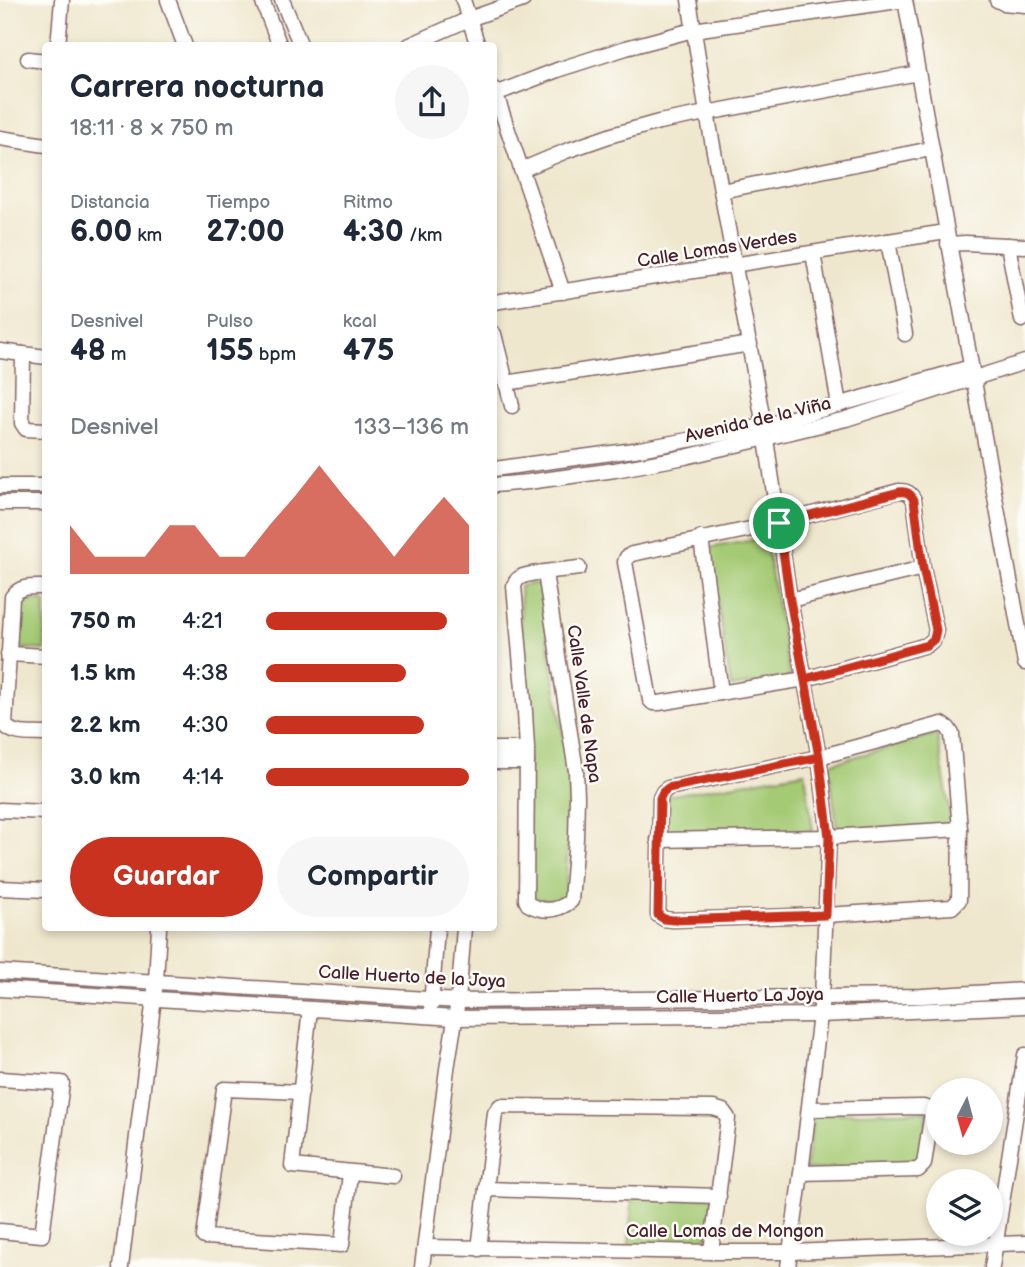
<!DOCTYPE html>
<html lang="es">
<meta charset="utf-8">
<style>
body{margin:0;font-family:"Balsamiq Sans",sans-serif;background:#f6f6f7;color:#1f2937;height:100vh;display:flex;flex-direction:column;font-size:26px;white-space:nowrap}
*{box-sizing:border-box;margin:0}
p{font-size:23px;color:#747a83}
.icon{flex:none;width:38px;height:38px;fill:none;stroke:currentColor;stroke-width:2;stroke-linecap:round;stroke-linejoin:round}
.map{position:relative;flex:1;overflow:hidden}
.sheet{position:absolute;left:42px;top:42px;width:455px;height:889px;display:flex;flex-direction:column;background:#fff;border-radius:7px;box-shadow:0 4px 10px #0003}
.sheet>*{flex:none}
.needle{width:46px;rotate:186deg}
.tools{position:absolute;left:926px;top:1078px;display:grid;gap:14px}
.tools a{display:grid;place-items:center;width:77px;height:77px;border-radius:50%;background:#fff;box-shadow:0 4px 10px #0003;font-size:35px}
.pin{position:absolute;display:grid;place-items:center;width:60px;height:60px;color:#fff;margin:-30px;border:4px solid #fff;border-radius:50%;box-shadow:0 2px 7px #0007}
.round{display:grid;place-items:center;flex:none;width:74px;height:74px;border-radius:37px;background:#f6f6f7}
.overview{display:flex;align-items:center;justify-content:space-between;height:119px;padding:0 28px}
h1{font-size:32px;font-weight:700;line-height:52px}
.figures{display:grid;grid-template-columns:repeat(3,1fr);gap:10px;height:119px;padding:7px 28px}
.figures div{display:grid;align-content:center}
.figures b{font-size:30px;font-weight:700}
.figures small{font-size:19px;font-weight:400}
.figures p{font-size:19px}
.chart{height:196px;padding:14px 28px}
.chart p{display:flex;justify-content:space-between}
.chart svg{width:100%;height:126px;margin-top:7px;fill:#c8321e;opacity:.7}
.button{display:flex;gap:14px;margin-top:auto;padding:14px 28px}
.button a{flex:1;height:80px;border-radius:42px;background:#c8321e;color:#fff;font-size:28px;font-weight:700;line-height:80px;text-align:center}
.button a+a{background:#f6f6f7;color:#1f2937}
ul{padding:0 28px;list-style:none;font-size:23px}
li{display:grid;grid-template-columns:112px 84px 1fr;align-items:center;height:52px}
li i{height:18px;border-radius:9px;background:#c8321e}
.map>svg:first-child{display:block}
.green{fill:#a5ca74;stroke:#787450;stroke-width:2}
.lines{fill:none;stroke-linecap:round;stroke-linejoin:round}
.minor-casing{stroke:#846564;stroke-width:17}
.minor{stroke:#fff;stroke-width:14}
.route-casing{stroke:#fff;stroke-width:14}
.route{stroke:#c8321e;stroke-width:9}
.labels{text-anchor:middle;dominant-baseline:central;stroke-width:5;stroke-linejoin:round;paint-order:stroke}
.street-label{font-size:18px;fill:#4a1f2b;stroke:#fdfcf7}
</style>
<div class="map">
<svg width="1025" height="1267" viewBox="0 0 1025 1267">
<rect width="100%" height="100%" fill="#fdfcf7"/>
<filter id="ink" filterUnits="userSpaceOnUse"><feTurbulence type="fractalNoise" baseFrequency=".0143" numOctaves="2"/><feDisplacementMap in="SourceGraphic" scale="14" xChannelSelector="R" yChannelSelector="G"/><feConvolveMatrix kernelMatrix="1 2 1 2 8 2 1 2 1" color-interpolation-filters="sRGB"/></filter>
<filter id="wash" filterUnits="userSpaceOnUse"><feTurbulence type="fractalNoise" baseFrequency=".00686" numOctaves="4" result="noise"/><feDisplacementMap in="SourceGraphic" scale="28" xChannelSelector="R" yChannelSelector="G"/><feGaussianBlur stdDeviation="1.57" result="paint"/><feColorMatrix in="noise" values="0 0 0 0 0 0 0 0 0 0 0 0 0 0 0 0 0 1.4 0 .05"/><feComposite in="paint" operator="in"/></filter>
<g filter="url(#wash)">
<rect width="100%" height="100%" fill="#efe7cd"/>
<g class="green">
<path d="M765 538 790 678 731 687 709 548Z"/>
<path d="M539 583 571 786 565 901 530 899 520 586Z"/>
<path d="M18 601H45V650L15 648Z"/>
<path d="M937 734 952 825 837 830 829 764Z"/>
<path d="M805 772 813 831 664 835 666 796Z"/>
<path d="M929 1111 919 1166 805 1170 814 1114Z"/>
<path d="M632 1195 713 1197 706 1248 629 1247Z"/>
</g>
</g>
<g filter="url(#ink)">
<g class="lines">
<g class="minor-casing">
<g id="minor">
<path d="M168 0 185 46"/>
<path d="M262 0 280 46"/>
<path d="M282 0 301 46"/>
<path d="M463 0 478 46"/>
<path d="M689 0 707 113 764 426 790 600 819 757 829 837 822 998 801 1173 788 1267"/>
<path d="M905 0 1025 663"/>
<path d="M997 0 1003 3 1025 5"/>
<path d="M58 46 62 0"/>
<path d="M408 46 469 19 523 0"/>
<path d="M28 59 46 61"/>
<path d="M494 89 563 292"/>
<path d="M495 94 560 69 626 48 693 30 905 0"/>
<path d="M0 138 46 145"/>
<path d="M521 170 566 151 612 135 659 122 918 73"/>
<path d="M721 191 931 149"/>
<path d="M888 241 905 334"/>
<path d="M948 244 966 243 1025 246"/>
<path d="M1008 245 1022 320"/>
<path d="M813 253 839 405"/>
<path d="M494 302 946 232"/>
<path d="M494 334 512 406"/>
<path d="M0 351 46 357"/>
<path d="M23 354 22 423 26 429 46 430"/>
<path d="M506 383 750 344"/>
<path d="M494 469 634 450 764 426 971 367"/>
<path d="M494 485 528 482 615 470 685 457 846 419 1025 362"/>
<path d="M0 486H46"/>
<path d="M899 491C907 491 910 493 914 500L923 568 936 630 934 639 927 645 805 679 659 703H653L650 700 625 562 627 557 632 554 779 523Z"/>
<path d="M0 503H46"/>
<path d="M701 538 721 693"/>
<path d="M545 573 576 771 577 797 576 838 571 901C558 911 543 913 528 904L526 900 527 749 525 712 514 586C516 581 516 580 521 577 530 572 566 570 579 568"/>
<path d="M46 587C32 587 20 585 12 597L5 725C13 736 32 733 46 734"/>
<path d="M790 600 923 568"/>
<path d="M8 654 46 656"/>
<path d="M942 724 948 728 952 734 960 829 959 900 952 907 826 915 673 920 664 919 658 915 660 798 663 792 668 788 819 757Z"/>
<path d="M494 749H527"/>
<path d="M494 762H527"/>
<path d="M0 810 46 812"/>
<path d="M658 840 829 837 960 829"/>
<path d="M0 888 46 890"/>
<path d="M0 972 458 1001 922 996 1025 990"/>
<path d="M0 989 455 1018 820 1015 1025 1006"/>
<path d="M431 1006 437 928"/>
<path d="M310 1009 292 1166 393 1176"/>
<path d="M0 1079 62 1083 42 1235 0 1231"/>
<path d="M301 1092 224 1089 204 1237 342 1245 350 1173"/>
<path d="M801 1173 918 1170 924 1164 932 1112 930 1109 923 1107 809 1109"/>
<path d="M486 1189 719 1196"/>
<path d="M425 1247 711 1252H790L1025 1243"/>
<path d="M479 1249 495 1113 500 1106 713 1108 723 1111 728 1118 711 1252"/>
<path d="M121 1267 156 981 159 928"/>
<path d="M422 1267 447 1069 458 1001 464 928"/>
<path d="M992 1267 1025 1055"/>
</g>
</g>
<use href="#minor" class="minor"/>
</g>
</g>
<g class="lines" filter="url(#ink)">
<g class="route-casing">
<path id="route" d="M779 523 790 600 819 757 829 837 826 915 673 920 664 919 658 915 660 798 663 792 668 788 819 757 805 679 927 645 934 639 936 630 923 568 914 500C910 493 907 491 899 492L779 523"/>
</g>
<use href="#route" class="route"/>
</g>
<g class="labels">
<g class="street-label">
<text transform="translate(717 249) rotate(-9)">Calle Lomas Verdes</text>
<text transform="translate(758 420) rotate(-13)">Avenida de la Viña</text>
<text transform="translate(584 704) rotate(82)">Calle Valle de Napa</text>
<text transform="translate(412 977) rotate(3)">Calle Huerto de la Joya</text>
<text transform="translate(740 996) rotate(-1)">Calle Huerto La Joya</text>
<text x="725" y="1231">Calle Lomas de Mongon</text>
</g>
</g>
</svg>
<div class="tools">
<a><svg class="needle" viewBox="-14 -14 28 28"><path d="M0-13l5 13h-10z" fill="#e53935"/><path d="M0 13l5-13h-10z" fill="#747a83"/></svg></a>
<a><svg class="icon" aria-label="layers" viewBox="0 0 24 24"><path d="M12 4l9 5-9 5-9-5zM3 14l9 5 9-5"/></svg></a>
</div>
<div class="pin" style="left:779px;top:523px;background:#1e9e55"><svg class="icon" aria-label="arrive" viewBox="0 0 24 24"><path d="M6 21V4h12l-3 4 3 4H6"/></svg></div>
<section class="sheet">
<div class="overview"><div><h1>Carrera nocturna</h1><p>18:11 · 8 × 750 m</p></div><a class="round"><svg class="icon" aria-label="share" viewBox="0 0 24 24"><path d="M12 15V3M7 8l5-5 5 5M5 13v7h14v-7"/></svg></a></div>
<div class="figures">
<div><p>Distancia</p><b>6.00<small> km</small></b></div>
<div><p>Tiempo</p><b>27:00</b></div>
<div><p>Ritmo</p><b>4:30<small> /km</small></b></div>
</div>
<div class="figures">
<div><p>Desnivel</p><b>48<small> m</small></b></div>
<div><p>Pulso</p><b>155<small> bpm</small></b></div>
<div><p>kcal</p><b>475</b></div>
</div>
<div class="chart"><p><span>Desnivel</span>133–136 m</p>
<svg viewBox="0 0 160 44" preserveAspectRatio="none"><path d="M0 44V27L10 38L20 38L30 38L40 27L50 27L60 38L70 38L80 27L90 17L100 6L110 17L120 27L130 38L140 27L150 17L160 27V44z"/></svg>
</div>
<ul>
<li><b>750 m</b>4:21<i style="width:89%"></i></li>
<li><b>1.5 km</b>4:38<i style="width:69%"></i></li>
<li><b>2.2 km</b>4:30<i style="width:78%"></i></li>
<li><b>3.0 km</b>4:14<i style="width:100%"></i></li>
</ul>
<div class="button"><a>Guardar</a><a>Compartir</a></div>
</section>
</div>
